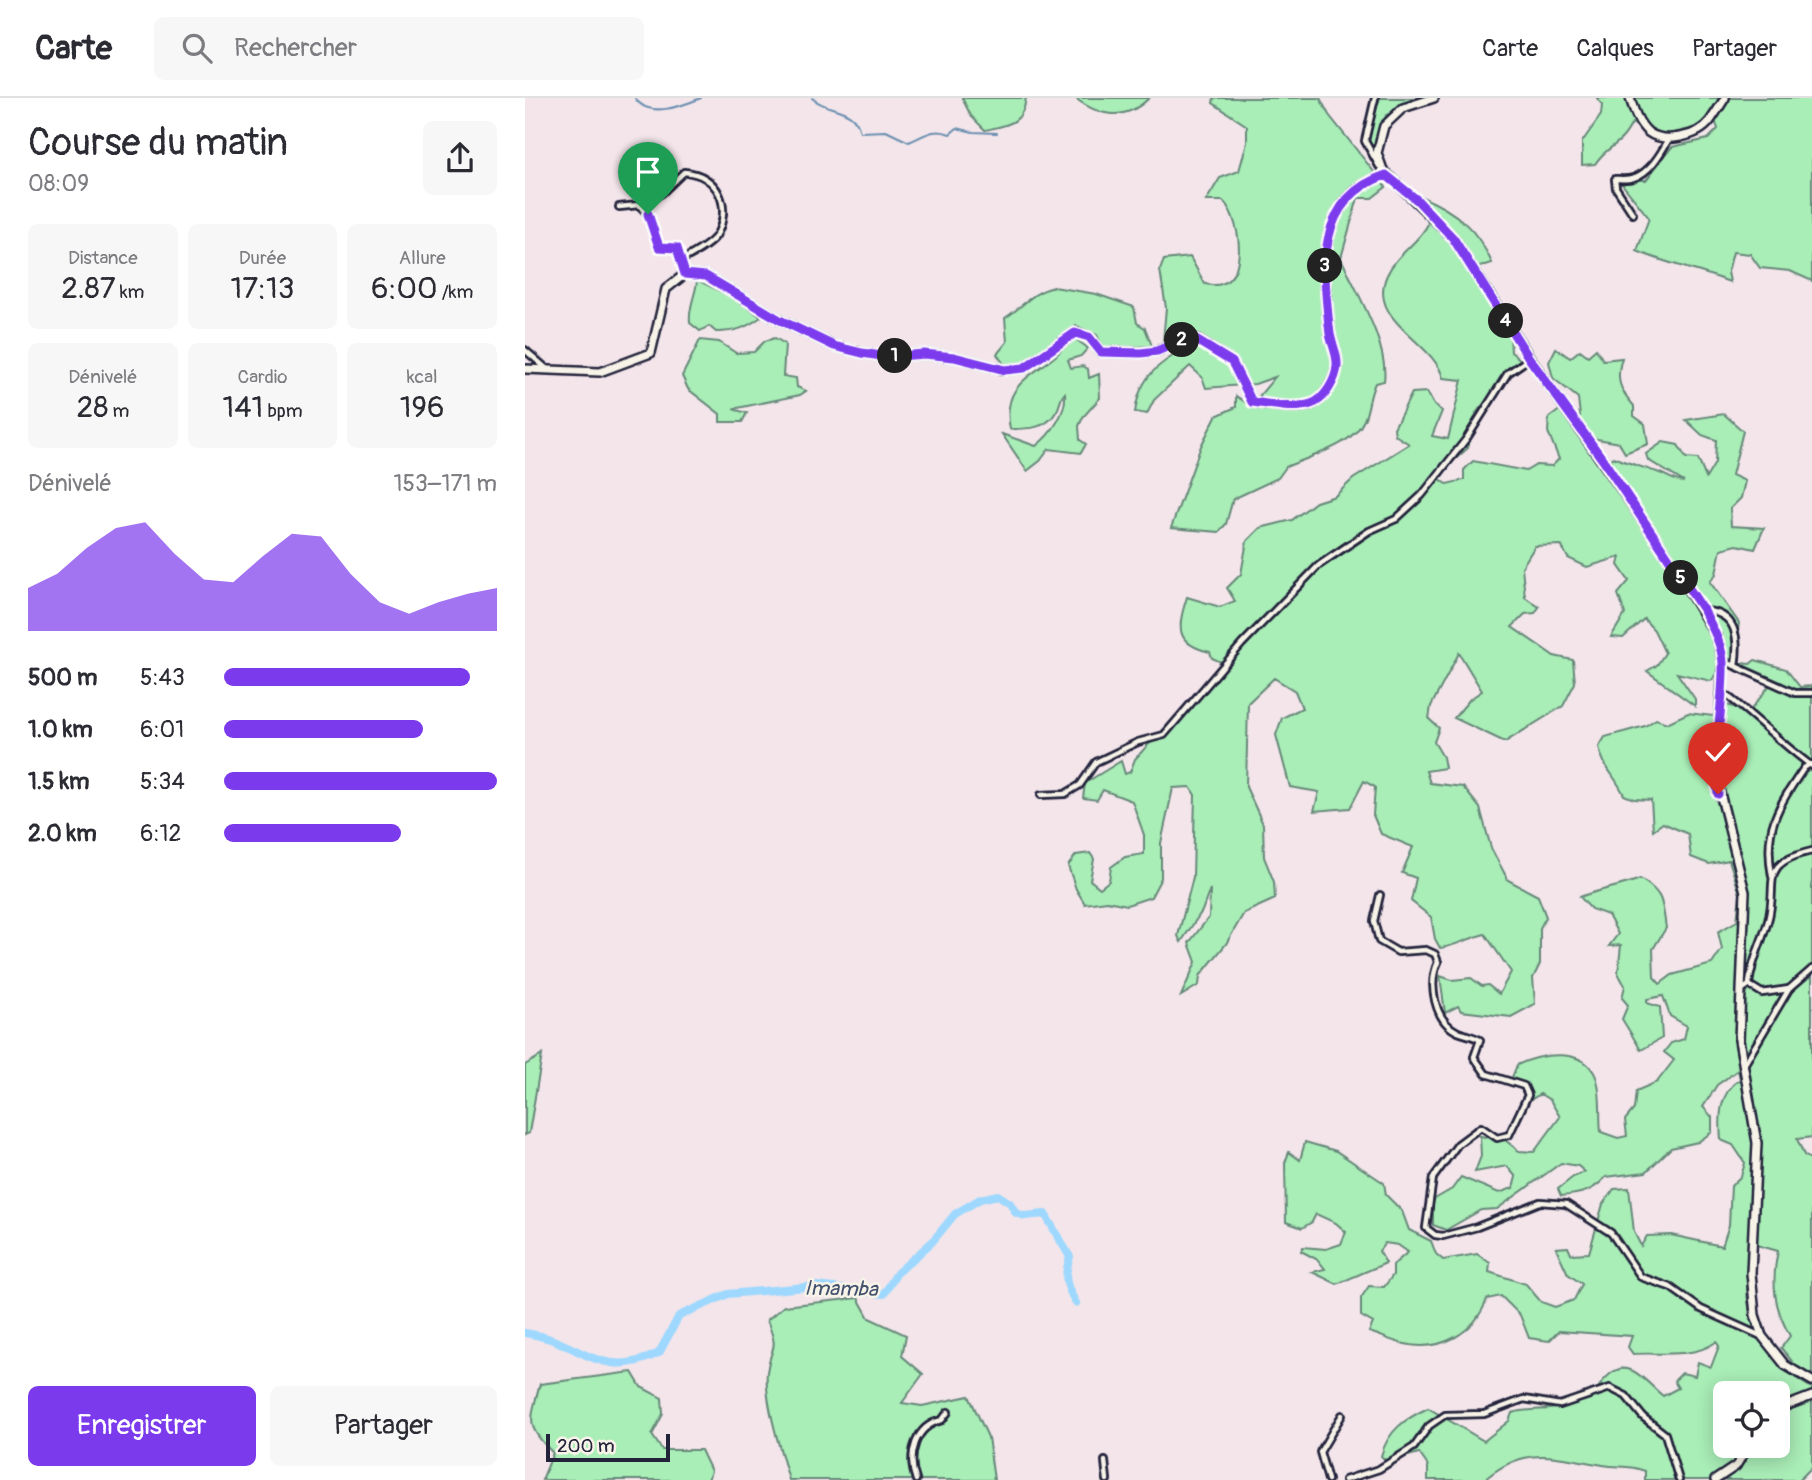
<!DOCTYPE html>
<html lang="fr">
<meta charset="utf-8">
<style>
body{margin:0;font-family:Pangolin,sans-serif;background:#f7f7f7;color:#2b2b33;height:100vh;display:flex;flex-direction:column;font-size:26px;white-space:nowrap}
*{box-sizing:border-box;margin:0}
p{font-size:23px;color:#7c7c81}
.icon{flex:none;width:38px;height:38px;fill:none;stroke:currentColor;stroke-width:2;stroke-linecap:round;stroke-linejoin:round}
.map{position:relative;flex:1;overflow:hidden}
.drawer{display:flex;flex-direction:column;background:#fff;width:525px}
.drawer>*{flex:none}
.fabs{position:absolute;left:1188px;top:1283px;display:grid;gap:14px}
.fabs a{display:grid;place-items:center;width:77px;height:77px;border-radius:10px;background:#fff;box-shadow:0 4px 18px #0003;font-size:35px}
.scale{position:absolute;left:21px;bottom:18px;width:124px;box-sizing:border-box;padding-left:7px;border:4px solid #22223b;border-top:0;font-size:19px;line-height:24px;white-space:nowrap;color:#22223b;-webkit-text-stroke:5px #f7f3e8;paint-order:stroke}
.pin{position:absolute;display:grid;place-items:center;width:60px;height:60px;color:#fff;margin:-72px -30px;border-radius:50% 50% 50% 0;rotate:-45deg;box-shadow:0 0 7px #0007}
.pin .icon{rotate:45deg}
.km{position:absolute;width:35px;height:35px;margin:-18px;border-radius:50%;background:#222;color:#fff;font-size:19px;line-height:35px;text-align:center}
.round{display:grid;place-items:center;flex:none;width:74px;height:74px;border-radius:10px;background:#f7f7f7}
.overview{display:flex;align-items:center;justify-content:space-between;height:119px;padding:0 28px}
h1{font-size:38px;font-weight:600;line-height:52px}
.metrics{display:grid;grid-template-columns:repeat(3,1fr);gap:10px;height:119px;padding:7px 28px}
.metrics div{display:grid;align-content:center;border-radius:10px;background:#f7f7f7;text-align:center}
.metrics b{font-size:30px;font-weight:600}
.metrics small{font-size:19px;font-weight:400}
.metrics p{font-size:19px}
.chart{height:196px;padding:14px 28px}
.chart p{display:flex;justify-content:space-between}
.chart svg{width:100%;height:126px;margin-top:7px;fill:#7c3aed;opacity:.7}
.primary-button{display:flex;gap:14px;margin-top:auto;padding:14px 28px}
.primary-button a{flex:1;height:80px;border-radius:10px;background:#7c3aed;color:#fff;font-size:28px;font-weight:600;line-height:80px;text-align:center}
.primary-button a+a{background:#f7f7f7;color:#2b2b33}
ul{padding:0 28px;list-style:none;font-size:23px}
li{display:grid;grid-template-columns:112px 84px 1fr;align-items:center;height:52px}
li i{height:18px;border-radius:9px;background:#7c3aed}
header{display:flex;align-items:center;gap:42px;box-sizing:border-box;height:98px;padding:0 35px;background:#fff;border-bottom:2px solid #e1e1e2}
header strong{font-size:33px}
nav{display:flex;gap:38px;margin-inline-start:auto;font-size:24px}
.search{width:490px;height:63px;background:#f7f7f7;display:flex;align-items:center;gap:18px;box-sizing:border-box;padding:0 24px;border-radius:10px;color:#7c7c81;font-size:26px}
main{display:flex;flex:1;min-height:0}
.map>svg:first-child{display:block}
.green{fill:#a9edb7;stroke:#668879;stroke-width:2;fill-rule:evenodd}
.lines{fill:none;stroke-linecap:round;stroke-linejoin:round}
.stream{stroke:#6c8fb0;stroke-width:2}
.river{stroke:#9ed8fe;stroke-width:8}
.street-casing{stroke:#22223b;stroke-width:10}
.secondary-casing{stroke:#22223b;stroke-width:12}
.street{stroke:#f7f3e8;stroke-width:4.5}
.secondary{stroke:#f7f3e8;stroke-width:7}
.route-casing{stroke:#fff;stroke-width:14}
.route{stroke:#7c3aed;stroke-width:9}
.labels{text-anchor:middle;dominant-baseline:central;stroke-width:5;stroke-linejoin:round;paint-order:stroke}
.water-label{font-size:21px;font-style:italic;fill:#41506c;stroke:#f7f3e8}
</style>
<header>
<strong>Carte</strong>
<div class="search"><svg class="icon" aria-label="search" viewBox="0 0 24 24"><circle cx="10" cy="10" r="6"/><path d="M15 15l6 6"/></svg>Rechercher</div>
<nav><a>Carte</a><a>Calques</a><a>Partager</a></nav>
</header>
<main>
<section class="drawer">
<div class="overview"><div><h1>Course du matin</h1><p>08:09</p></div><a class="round"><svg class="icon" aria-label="share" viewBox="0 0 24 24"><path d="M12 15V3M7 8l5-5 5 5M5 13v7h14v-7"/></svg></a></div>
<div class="metrics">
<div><p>Distance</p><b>2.87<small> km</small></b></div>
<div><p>Durée</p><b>17:13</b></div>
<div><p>Allure</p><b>6:00<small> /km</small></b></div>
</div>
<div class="metrics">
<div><p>Dénivelé</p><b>28<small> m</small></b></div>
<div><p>Cardio</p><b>141<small> bpm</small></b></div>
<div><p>kcal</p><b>196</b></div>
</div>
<div class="chart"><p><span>Dénivelé</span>153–171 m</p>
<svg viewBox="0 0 160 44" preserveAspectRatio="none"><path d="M0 44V29L10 24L20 15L30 8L40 6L50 17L60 26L70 27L80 18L90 10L100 11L110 24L120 34L130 38L140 34L150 31L160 29V44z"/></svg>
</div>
<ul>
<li><b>500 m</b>5:43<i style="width:90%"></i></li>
<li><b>1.0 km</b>6:01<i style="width:73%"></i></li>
<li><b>1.5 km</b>5:34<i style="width:100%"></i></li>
<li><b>2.0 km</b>6:12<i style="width:65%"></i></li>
</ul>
<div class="primary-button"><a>Enregistrer</a><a>Partager</a></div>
</section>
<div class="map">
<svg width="1287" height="1382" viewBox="0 0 1287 1382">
<rect width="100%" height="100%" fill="#f3e5ea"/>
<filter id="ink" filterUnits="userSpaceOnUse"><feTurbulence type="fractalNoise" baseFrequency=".0143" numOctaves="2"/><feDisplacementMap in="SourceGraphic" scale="14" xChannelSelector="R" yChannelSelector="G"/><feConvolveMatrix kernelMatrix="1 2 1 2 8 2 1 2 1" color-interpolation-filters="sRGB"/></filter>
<g filter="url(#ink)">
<g class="green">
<path d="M437 0H501C498 26 483 27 460 32L446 18Z"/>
<path d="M550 0H624C601 23 575 19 550 0Z"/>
<path d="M689 0H795L804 17 861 89 847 100H833L816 160C831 194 864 246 859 283L850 285C844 298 844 311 839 322 828 348 785 358 761 369L753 380 708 401 701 426 694 434 646 430 676 348 691 318 711 309V298L726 308 750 279 730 286 681 290 677 279 665 268 629 302 622 316 610 314C614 285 626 271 651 256L638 243 641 210 635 172 639 162 665 159 680 186C726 197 718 123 698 103H681L695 80 714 73 722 44V28L688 5Z"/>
<path d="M855 0H906L861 17 855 42 847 52 842 36Z"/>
<path d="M1072 0H1287V183L1265 173 1235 170 1225 156 1208 154 1203 174 1205 184C1174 172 1142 166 1112 153L1124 120 1097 86 1107 82H1121L1147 49 1183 41 1193 31 1187 14 1173 29 1128 40 1107 25C1095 50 1083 46 1070 66L1057 67V44L1076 17 1077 7Z"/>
<path d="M897 99C932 114 952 131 967 165L952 170 960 193 985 236 986 254 996 262 951 315 943 350 926 365 915 381 922 386 939 382V372L948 363 1001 373 1011 367 1027 368 1034 361 1023 334 1024 320 1036 311 1048 324 1055 318 1053 300 1028 280 1024 264 1031 250 1045 260 1055 252 1063 258 1071 251 1078 262 1097 260C1090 282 1095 292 1109 308V318L1120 326 1123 346 1100 355 1094 345 1061 339 1078 370 1088 359C1103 365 1117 369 1132 374 1142 377 1148 383 1159 384L1123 362 1121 356 1138 344 1153 347 1161 360 1173 361 1181 380 1190 365 1191 342 1177 337 1161 322 1199 316 1218 333 1207 377 1220 383 1216 400 1205 411 1206 428 1239 430 1230 451 1212 447 1196 451 1191 476 1185 484 1214 525 1208 564H1203L1186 583 1152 575 1170 601V608L1122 573 1132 567 1140 555 1129 532 1119 521 1098 540 1086 539 1100 516 1093 496 1104 483 1093 467 1095 459 1062 469 1043 460 1036 447 1010 448 997 469 1000 499 1014 509 1010 515 1000 516 987 529 1029 558 1048 562 1050 585 1038 608 980 644 929 620 945 601 957 593 934 555 906 608 904 621 914 630 909 644 918 659 920 670 901 673 905 685 938 689 955 710 966 750 983 782 1013 798 1021 819 1015 830V866L1008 880 1010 906 986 919 936 913 933 908 920 915 915 878 927 882 946 880 957 888 963 887 974 896 986 874 960 836C944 840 931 848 915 850L910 841 906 819 886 803 891 780 877 775 888 749 856 736 848 717 850 689 839 683 825 710 789 713 794 694 765 689 751 637 757 620 777 610 770 593 749 580 723 605 721 689 738 726 739 759 749 784 750 801 719 815 701 846 675 878 674 887 656 898 671 864 664 845 684 819 685 791 677 813 656 844 653 838 668 779 670 697 665 689 648 690 636 745V780L626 799 602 807 582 803 560 806 551 791 543 768 551 757 565 755 569 761 565 782 575 790 584 783 586 769 600 759 619 756V737L607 703 578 692 572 702 558 700 560 685 596 663 600 676 605 674 610 661 622 648 703 567 687 560 685 554C650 546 652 530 662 499L695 509 710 503 702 490 716 476 722 443 735 430 767 422 791 404 810 398 828 381 884 346 870 337 869 330 887 295 902 294 909 307 917 313 907 338 923 341 937 282 918 280C909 243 841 223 862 177 871 156 894 145 903 126Z"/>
<path d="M172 182 210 200 236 219C221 230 210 234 191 234L184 228 175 233 165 225C163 208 171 198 172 182Z"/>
<path d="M529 189 571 196 609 209 612 225 620 230 627 248 578 251 572 237 551 228 499 266 481 269 472 256 482 244 480 220C501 207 504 195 529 189Z"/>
<path d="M546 238 563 250 556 258 543 262 546 270 558 268 563 271 564 280 574 276 575 300 558 319 554 328 555 342 561 346 556 355 524 351 515 363 502 373 477 336 511 348C526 336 542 315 540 295 534 301 536 307 531 314 522 331 502 331 485 331 477 290 501 281 528 260 535 255 541 245 546 238Z"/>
<path d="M250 240 260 246 258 278 271 280 272 289 281 293 275 297 208 311 222 315 217 324H195V316L163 291 157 278 175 242 194 244 211 255 229 254 240 243Z"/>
<path d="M1230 562 1261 571 1275 589 1287 588V1039L1272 1041 1279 1057 1287 1062V1278L1270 1267 1256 1250 1265 1238C1249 1210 1246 1185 1253 1153L1232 1147C1205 1202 1236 1263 1287 1290V1369L1274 1382H1120V1373C1103 1366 1095 1370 1078 1367 1029 1359 1001 1346 959 1382H903V1368L894 1355 862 1364 856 1358C863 1332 880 1321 903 1310L959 1343 984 1323 987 1315C1004 1310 1021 1313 1038 1309 1049 1307 1060 1300 1070 1296 1076 1283 1091 1264 1108 1273 1118 1278 1129 1291 1138 1298L1153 1290 1149 1283 1157 1275 1170 1278 1173 1264 1186 1269 1194 1248 1191 1244C1167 1261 1136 1254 1108 1256L1103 1249 1107 1238 1034 1233 1024 1243 1004 1240 995 1217 976 1198 962 1201C950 1235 916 1254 880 1246 868 1244 855 1237 844 1234L848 1225 836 1218V1200L844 1188 859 1189 868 1177V1167L883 1154 873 1147 860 1145 854 1153 861 1165 812 1186 787 1174 800 1171 793 1162 776 1153 778 1149 801 1151 816 1146 821 1134 811 1125 791 1116 787 1124 777 1130 761 1124 760 1065 764 1054 775 1062 780 1044 811 1053 859 1085 861 1097 877 1113 884 1132 906 1143 911 1156 918 1162 952 1156 965 1165 964 1174 1001 1186 1016 1204 1030 1209 1049 1202 1057 1186 1043 1176 1031 1150 1043 1149 1046 1156 1064 1155 1078 1106 1089 1091 1104 1090 1109 1134 1116 1148 1122 1138 1146 1137 1197 1148 1204 1127 1206 1088 1216 1078 1220 1065 1208 1047 1196 1042C1194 1018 1194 995 1215 981L1213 972 1192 987 1178 1009 1187 1019V1034L1173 1044 1146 1050 1121 1074 1081 1079C1067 1094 1056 1096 1036 1098L1033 1091 1048 1079 1060 1074 1053 1068 1036 1065 972 1111 956 1112 921 1132 908 1127V1102L927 1091 936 1079 974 1095 988 1090 991 1079 982 1068 950 1074 956 1058 955 1038 980 1042 994 1053 1009 1054 1035 1019 1025 1002 1015 996 1007 1001 998 986 986 982 992 967C1015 956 1059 948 1071 979 1077 995 1074 1017 1076 1034L1093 1040 1102 1038 1100 1022 1109 1011 1111 993 1132 984 1149 962 1139 954 1146 945 1159 941 1162 928 1145 918 1138 898 1122 901V905L1135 909 1137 940 1116 952 1097 921 1103 907 1097 900 1100 888 1093 875 1096 847 1084 848 1093 836 1083 817 1066 811 1055 799C1075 791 1095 789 1115 781 1139 795 1137 804 1141 830L1128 851 1129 879 1135 886 1147 877 1187 866 1197 851 1193 834 1212 823 1215 796 1204 762 1184 766 1166 759 1163 736 1138 725 1128 732 1126 702 1109 701 1099 697C1091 679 1077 668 1074 649L1080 639 1120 628 1131 621 1142 625 1163 615 1188 618 1199 606 1224 614 1244 588 1212 569 1216 565 1225 566ZM1200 1295H1253V1348H1200Z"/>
<path d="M17 957 4 1035 0 1037V967Z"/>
<path d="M333 1200 344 1220 381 1237 377 1258 398 1276 377 1305 397 1308 444 1298 463 1339 469 1382H264C256 1354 239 1302 242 1274 246 1244 255 1256 242 1222L259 1208Z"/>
<path d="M107 1274 116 1289 137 1300 138 1316 127 1337 137 1352H176L186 1373 183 1382H17L28 1355C0 1328 5 1323 15 1286Z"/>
</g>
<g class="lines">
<g class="stream">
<path d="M110 0C123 21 157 8 176 0"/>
<path d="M287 0C303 15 329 7 335 34L361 33 384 44C399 38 408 29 425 36L432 30 448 34 472 35"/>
</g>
<path class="river" d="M0 1235C56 1242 73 1285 134 1255L154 1218 203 1196 292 1188 359 1196 372 1175 407 1144 430 1116 455 1101 473 1097 485 1105 491 1115 500 1118 520 1116 545 1159C538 1179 541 1188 551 1205"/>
<g class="street-casing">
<g id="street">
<path d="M850 0 840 43 854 68"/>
<path d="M114 107 137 95 159 74C193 76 208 109 191 138 184 148 166 157 155 163"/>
<path d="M94 109 114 107 123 116 134 149 152 150 160 176"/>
<path d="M1108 116 1091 90 1090 81C1095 81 1102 82 1108 80 1125 75 1136 55 1144 41"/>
<path d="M0 252 22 271"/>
<path d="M1179 513C1213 514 1214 542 1210 568"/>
<path d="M1199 563 1270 595H1287"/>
<path d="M1197 594C1229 617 1255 645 1287 668"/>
<path d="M516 697 540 696 555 687 571 664 613 644 639 637 717 546 794 467 844 433 871 421 897 397 942 340 983 275 1005 260"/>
<path d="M1247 778C1238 731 1253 708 1279 670L1285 666"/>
<path d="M855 797 849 823 854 843 873 854 901 852 910 856 913 864C903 886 909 923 933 934 941 937 948 938 955 942L949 959 961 976 999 988 1003 997 984 1037 972 1040 956 1029 933 1046 908 1080 901 1130 910 1137 918 1138 952 1129 1015 1104 1041 1106 1086 1135 1116 1179 1145 1189 1176 1211 1236 1238"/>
<path d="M1224 887 1237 895 1264 891"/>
<path d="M1218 891 1224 887C1226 864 1237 844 1243 823 1254 785 1231 766 1287 753"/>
<path d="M1219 967 1264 891 1287 871"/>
<path d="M580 1363 582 1382"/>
<path d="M391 1382C382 1357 390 1328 417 1322L423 1314"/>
<path d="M803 1382 795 1354 817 1317"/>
<path d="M820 1382 854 1371 889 1349 904 1328 920 1317 959 1316 999 1301 1035 1307 1085 1290 1101 1298 1118 1319 1140 1336 1154 1382"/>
</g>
</g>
<g class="secondary-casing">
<g id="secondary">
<path d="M909 0 878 10 859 28 852 55 858 72 928 140 1005 260 1140 454 1192 539 1198 563 1191 679 1220 794 1214 942 1232 1045 1226 1175 1230 1217 1237 1238 1260 1267 1287 1283"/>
<path d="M1105 0C1109 13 1113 25 1123 34 1139 46 1173 39 1185 23 1190 16 1195 8 1200 0"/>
<path d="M0 271 75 274 126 255 141 191 160 176 181 178 255 222 309 248 337 255 363 259 399 256 429 259 480 272 499 270 550 235 564 239 576 254 616 255 632 253 660 241H671L707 264 727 304C746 306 774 314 791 304 801 298 811 279 812 268 813 257 807 247 805 236 798 175 788 100 861 77"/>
<path d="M1253 1311 1287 1298"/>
<path d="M1190 1382 1211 1368 1223 1348"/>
</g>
</g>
<use href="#street" class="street"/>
<use href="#secondary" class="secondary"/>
</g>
</g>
<g class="lines" filter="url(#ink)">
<g class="route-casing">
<path id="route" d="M123 116 134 149 152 150 160 176 181 178 255 222 309 248 337 255 363 259 399 256 429 259 480 272 499 270 550 235 564 239 576 254 616 255 632 253 660 241 671 242 707 264 727 304C746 306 768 312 786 306 800 302 811 281 812 268 813 257 807 247 805 236 798 174 788 101 861 77L892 102 928 140 1004 260 1078 362 1179 513C1187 529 1197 546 1198 565 1199 609 1187 653 1193 696"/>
</g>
<use href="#route" class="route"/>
</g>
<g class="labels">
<g class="water-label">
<text transform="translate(316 1191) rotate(1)">Imamba</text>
</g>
</g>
</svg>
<div class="fabs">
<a><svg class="icon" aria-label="locate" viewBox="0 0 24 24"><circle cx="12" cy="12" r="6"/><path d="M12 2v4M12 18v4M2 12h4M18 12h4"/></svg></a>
</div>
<div class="scale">200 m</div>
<div class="pin" style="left:123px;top:116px;background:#1e9e55"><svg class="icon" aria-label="arrive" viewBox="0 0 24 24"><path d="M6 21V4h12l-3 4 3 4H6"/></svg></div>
<div class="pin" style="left:1193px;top:696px;background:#d93025"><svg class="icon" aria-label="check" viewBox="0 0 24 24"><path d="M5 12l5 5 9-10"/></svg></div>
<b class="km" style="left:370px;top:258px">1</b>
<b class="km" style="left:657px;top:242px">2</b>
<b class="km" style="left:800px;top:168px">3</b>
<b class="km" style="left:981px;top:223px">4</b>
<b class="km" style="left:1156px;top:480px">5</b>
</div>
</main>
